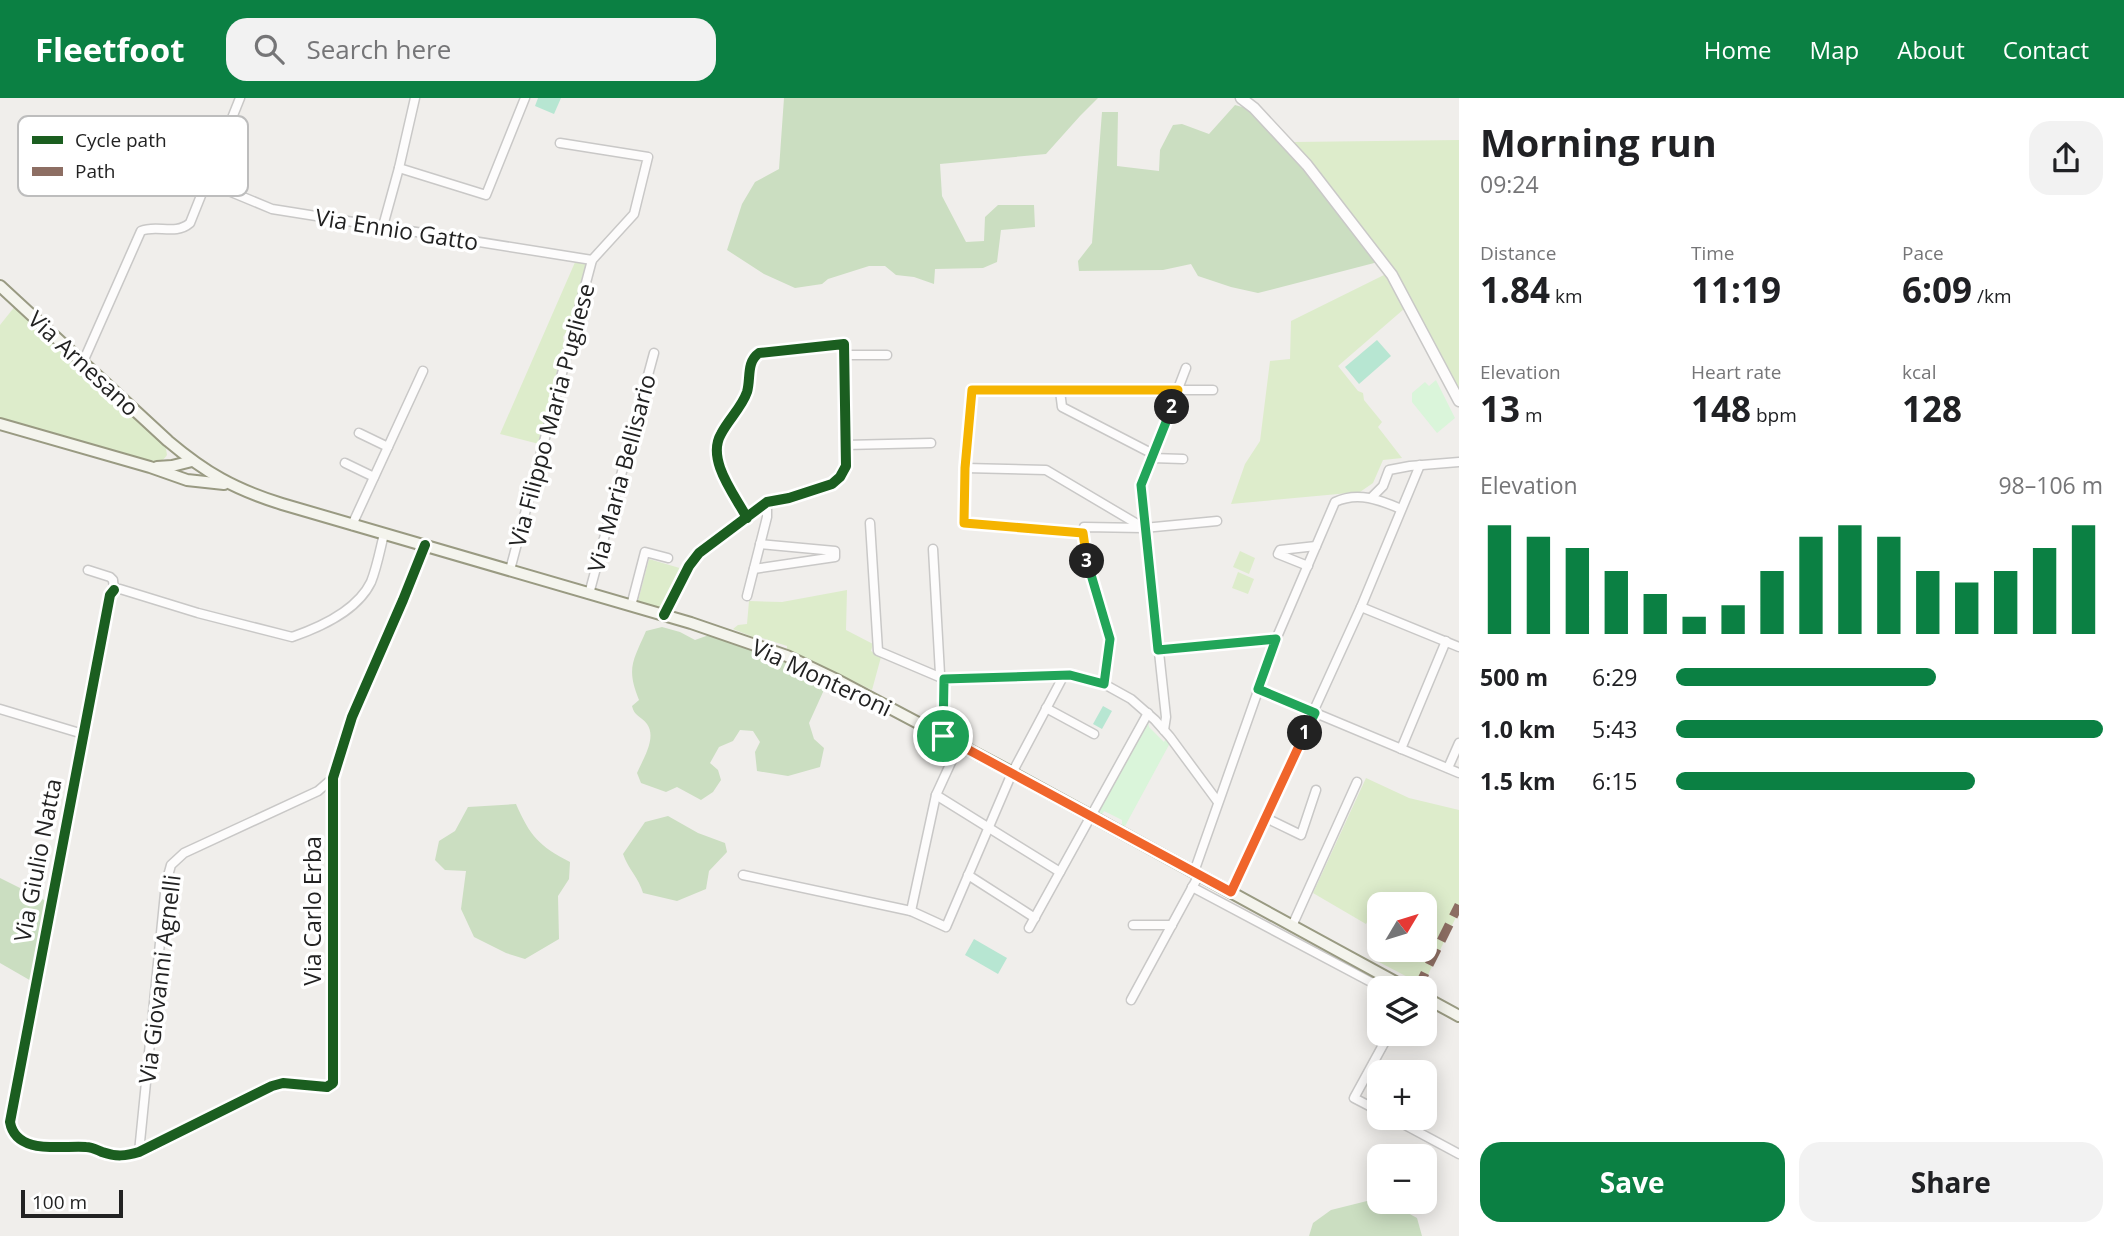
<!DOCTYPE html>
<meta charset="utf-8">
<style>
body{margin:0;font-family:"Open Sans",sans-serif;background:#f2f2f2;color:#202124;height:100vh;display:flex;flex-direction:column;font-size:26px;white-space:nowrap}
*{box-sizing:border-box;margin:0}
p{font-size:23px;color:#757577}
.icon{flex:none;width:38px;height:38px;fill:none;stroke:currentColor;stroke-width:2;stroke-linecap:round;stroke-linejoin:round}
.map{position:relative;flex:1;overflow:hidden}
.sheet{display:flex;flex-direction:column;background:#fff;width:665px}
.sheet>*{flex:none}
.needle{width:46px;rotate:52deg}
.buttons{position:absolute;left:1367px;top:794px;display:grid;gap:14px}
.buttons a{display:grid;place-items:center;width:70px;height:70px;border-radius:14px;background:#fff;box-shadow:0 4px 18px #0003;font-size:35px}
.scale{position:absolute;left:21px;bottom:18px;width:102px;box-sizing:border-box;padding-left:7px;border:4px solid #222;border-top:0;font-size:19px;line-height:24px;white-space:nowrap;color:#222;-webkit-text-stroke:5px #fff;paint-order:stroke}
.pin{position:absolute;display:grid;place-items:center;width:60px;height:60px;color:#fff;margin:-30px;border:4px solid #fff;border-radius:50%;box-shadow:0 2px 7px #0007}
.km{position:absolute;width:35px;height:35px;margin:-18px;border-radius:50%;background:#222;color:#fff;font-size:19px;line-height:35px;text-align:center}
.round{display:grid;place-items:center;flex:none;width:74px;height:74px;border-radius:21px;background:#f2f2f2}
.head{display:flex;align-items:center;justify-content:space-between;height:119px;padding:0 21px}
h1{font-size:38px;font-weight:700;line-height:52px}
.figures{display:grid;grid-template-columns:repeat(3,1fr);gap:10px;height:119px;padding:7px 21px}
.figures div{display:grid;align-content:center}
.figures b{font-size:35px;font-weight:700}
.figures small{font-size:19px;font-weight:400}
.figures p{font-size:19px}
.chart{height:196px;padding:14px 21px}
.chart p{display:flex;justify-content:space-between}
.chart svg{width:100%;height:126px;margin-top:7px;stroke:#0b8043;stroke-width:6}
.action{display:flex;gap:14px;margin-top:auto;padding:14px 21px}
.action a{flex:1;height:80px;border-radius:21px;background:#0b8043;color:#fff;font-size:28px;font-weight:700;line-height:80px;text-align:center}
.action a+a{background:#f2f2f2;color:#202124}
ul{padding:0 21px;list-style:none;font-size:23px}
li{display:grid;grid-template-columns:112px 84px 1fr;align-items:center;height:52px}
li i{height:18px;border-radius:9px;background:#0b8043}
header{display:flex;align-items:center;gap:42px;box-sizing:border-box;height:98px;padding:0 35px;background:#0b8043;color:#fff}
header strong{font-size:33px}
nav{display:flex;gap:38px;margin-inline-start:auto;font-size:24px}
.search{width:490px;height:63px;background:#f2f2f2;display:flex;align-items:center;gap:18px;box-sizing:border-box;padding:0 24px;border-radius:21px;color:#757577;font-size:26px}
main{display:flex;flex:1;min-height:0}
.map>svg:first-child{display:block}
.grass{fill:#ddeccb}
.forest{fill:#cbdec1}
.park{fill:#daf5da}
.pitch{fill:#b7e6d2}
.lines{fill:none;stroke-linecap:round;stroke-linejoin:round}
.minor-casing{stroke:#c9c8c7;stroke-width:11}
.tertiary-casing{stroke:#c9c8c7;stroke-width:13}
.secondary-casing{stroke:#999a82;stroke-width:14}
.minor{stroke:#fdfcfc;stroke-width:8}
.tertiary{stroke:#fdfcfc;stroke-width:10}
.secondary{stroke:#f4f4ed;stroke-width:10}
.quiet{stroke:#8d6e63;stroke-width:9;stroke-dasharray:18 9;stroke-linecap:butt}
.cycleway-casing{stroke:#fff;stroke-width:15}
.cycleway{stroke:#1b5e20;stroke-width:10}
.split-1-casing{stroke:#fff;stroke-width:14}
.split-2-casing{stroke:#fff;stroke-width:14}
.split-3-casing{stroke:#fff;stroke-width:14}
.split-4-casing{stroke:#fff;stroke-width:14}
.split-1{stroke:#f0652b;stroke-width:9}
.split-2{stroke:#22a559;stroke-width:9}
.split-3{stroke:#f5b400;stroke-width:9}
.split-4{stroke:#22a559;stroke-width:9}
.labels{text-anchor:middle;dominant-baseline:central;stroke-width:7;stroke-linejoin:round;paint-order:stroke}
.street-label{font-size:23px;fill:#222;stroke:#fff}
.key{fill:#fff;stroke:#bdbdbd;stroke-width:2}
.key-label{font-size:19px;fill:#222}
</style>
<header>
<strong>Fleetfoot</strong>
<div class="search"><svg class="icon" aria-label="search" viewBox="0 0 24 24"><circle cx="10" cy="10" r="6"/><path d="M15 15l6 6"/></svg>Search here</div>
<nav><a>Home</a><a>Map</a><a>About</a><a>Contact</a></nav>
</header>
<main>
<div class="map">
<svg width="1459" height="1138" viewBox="0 0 1459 1138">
<rect width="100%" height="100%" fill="#f0eeeb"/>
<g class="grass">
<path d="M1459 42V295L1366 136 1294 44Z"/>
<path d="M576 162 588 165 587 168 570 228 563 239 565 249 539 346 500 336Z"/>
<path d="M1386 176 1402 202 1404 211 1338 268 1358 293 1363 295 1364 302 1382 324 1378 329 1402 360 1383 362 1373 385 1360 394 1231 406 1245 366 1260 343 1270 263 1290 261 1291 223Z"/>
<path d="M16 207 165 345 167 357C163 363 158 365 150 364L0 320V227Z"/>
<path d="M1240 453 1255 460 1249 476 1233 469Z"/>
<path d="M649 461 683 471 666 501 659 510 638 503Z"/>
<path d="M1238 474 1254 481 1248 496 1232 490Z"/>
<path d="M847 492 846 532 873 546 871 553 881 559 872 592 787 552V548L759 539 758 541 733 531 738 527 747 526 749 503 782 504Z"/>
<path d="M1366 680 1409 700 1459 712V813L1423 887 1375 862 1381 852H1424V807H1379V819L1372 815 1366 826 1313 795Z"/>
</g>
<g class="forest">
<path d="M784 0H1098L1080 18 1046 56 940 66 942 98 966 144 984 143 985 119 998 107H1034L1035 129 1001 132 997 164 983 170 935 171 934 186 914 179 896 177 885 168H869L828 181 822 186 795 190 764 176 727 152 742 106 755 84 779 71Z"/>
<path d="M1235 7 1253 12 1288 48 1378 164 1258 195 1231 189 1198 178 1191 166 1163 172 1079 173 1078 163 1092 145 1102 14H1118L1117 68 1159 73 1160 52 1173 27 1182 26 1209 36Z"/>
<path d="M662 529 680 534 695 542 709 537 793 565 828 583 809 625 814 641 824 650 820 669 788 678 757 673 755 654 760 644 753 633 740 632 733 643 719 649 710 665 718 672 721 682 713 694 701 702 677 689 666 694 641 685 637 675C643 661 657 640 647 626 641 618 634 618 632 608L639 602C626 570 633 563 646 533Z"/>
<path d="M516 706C530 738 539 748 570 764L569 781 558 798 559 841 525 861 506 855 474 839 461 811 466 773 445 772 435 762 439 743 455 733 468 709Z"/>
<path d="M668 718 698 735 725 745 727 754 709 773 706 791 677 803 643 795C639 780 628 771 623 756L645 724Z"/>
<path d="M0 780 48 804 33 884 0 865Z"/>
<path d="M1379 1100V1104H1388L1417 1120 1422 1138H1309L1313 1125 1331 1112Z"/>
</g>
<g class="park">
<path d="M1436 282 1455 320 1437 335 1412 304V295L1425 284 1429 288Z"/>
<path d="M1148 622 1149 629 1164 644 1166 640 1170 645 1124 730 1122 728V722L1104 713 1102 717 1097 713Z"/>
</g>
<g class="pitch">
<path d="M538 0H561L554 16 535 8Z"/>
<path d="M1377 242 1391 258 1359 286 1345 269Z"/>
<path d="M1103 608 1112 613 1102 631 1093 626Z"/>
<path d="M974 841 1007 860 998 876 965 857Z"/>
</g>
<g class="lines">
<g class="minor-casing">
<g id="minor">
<path d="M415 0 399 70 486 97 525 0"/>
<path d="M207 84 272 111 592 162"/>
<path d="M383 128 399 70"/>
<path d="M844 257H887"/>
<path d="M83 264 141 133C157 126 175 138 190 125L240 0"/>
<path d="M1213 292H972L965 370 964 425 1083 435 1084 429 1144 430 1217 423"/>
<path d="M1060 293 1062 309 1153 356"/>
<path d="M359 335 388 349"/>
<path d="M845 347 931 345"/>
<path d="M1152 360 1183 361"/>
<path d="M345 365 374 379"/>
<path d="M965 370 1046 372 1144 430"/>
<path d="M1372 399 1383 388 1389 372 1410 368 1459 364"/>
<path d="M870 425 878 553 944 581"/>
<path d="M352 427 423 273"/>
<path d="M1083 435 1088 470 1110 541 1104 586"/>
<path d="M933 451 940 576 944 581"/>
<path d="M1308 468 1278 456 1280 452 1316 448"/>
<path d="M754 471 835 459V453L760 446"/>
<path d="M88 472 110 479 113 482 114 492 120 491 198 515 292 539C321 529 357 513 371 484 377 469 380 452 384 436"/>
<path d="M510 472 592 162 634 116 648 59 560 45"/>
<path d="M114 492 110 497 10 1024C16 1058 63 1047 86 1049 92 1049 97 1052 102 1054 116 1059 126 1058 139 1054L272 988 283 985 327 989 333 985V680L352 619 403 502 425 447"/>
<path d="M589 496 654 255"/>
<path d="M747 498 767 419V404"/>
<path d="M631 508 645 454 668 460"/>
<path d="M1361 509 1459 549"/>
<path d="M664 517 689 468 699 455 767 404 789 400 832 386 840 379 846 368 844 246 759 255C746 264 751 281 747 294 742 309 728 322 721 336 706 362 735 397 747 420"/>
<path d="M1158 552 1276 541"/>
<path d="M1258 591 1459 675"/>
<path d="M1046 610 1094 636"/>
<path d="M0 611 83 636"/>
<path d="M1164 632 1166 619 1141 387 1186 270"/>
<path d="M943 638 944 581 1070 577 1104 586 1131 601 1155 622 1170 639 1218 704"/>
<path d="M1401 651 1446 543"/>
<path d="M1448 670 1459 645"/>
<path d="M936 697 1060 774"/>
<path d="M1266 720 1301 737 1316 692"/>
<path d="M1194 774 1277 539 1335 404C1358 393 1380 402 1401 411"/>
<path d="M743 777 911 813 946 829 1012 675 1064 577"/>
<path d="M968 777 1035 820"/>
<path d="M1192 789 1384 891"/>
<path d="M1231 794 1361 509 1420 367"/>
<path d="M911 813 936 697 959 647"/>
<path d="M1133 827H1172"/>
<path d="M1292 828 1357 684"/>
<path d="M1029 830 1148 615"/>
<path d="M1131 902 1199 777"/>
<path d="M1379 1013 1354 1000 1389 936"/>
<path d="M1392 1020 1459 1056"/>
<path d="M139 1054 166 785 171 767 184 755 318 693 333 680"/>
</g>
</g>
<g class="tertiary-casing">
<path id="tertiary" d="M1241 0 1254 10 1307 67 1392 177 1459 303"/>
</g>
<g class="secondary-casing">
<g id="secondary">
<path d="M0 188 168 343C206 375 234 391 282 406L691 525 787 558 835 581 1007 672 1408 891"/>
<path d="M0 326 150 369 187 382 224 386"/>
<path d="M157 369 172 368 192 363"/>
<path d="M1424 899 1459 918"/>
</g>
</g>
<use href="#minor" class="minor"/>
<use href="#tertiary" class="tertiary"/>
<use href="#secondary" class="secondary"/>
<path class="quiet" d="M1417 891 1459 807"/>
<g class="cycleway-casing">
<g id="cycleway">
<path d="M114 492 110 497 10 1024C16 1058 63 1047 86 1049 92 1049 97 1052 102 1054 116 1059 126 1058 139 1054L272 988 283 985 327 989 333 985V680L352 619 403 502 425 447"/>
<path d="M664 517 689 468 699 455 767 404 789 400 832 386 840 379 846 368 844 246 759 255C746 264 751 281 747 294 742 309 728 322 721 336 706 362 735 397 747 420"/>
</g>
</g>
<use href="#cycleway" class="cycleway"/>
</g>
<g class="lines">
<g class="split-1-casing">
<path id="split-1" d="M943 638 1231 794 1305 635"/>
</g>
<g class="split-2-casing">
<path id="split-2" d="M1172 309 1141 387 1158 552 1276 541 1258 591 1315 615 1305 635"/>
</g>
<g class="split-3-casing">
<path id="split-3" d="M1087 463 1083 435 964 425 965 370 972 292H1178L1172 309"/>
</g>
<g class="split-4-casing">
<path id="split-4" d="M943 638 944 581 1070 577 1104 586 1110 541 1087 463"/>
</g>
<use href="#split-1" class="split-1"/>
<use href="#split-2" class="split-2"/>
<use href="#split-3" class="split-3"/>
<use href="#split-4" class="split-4"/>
</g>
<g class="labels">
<g class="street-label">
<text transform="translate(397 131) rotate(9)">Via Ennio Gatto</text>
<text transform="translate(84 265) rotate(43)">Via Arnesano</text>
<text transform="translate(551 317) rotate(-75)">Via Filippo Maria Pugliese</text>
<text transform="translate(621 375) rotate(-75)">Via Maria Bellisario</text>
<text transform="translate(822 579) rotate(25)">Via Monteroni</text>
<text transform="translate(37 762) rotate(-79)">Via Giulio Natta</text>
<text transform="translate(312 813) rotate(-90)">Via Carlo Erba</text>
<text transform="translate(159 881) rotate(-83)">Via Giovanni Agnelli</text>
</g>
</g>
<rect x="18" y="18" width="230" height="80" rx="10" class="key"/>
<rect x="32" y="38" width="31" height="8" fill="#1b5e20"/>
<rect x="32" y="69" width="31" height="9" fill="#8d6e63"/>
<g class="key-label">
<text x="75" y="49">Cycle path</text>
<text x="75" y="80">Path</text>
</g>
</svg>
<div class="buttons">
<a><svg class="needle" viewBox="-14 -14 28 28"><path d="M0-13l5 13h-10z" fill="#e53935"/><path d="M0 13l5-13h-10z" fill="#757577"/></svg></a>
<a><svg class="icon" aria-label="layers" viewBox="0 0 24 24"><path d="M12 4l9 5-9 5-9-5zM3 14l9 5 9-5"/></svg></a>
<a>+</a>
<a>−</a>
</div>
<div class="scale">100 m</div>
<div class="pin" style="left:943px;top:638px;background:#1e9e55"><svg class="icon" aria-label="arrive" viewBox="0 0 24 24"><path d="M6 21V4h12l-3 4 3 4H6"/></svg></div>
<b class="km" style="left:1305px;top:635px">1</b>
<b class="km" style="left:1172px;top:309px">2</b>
<b class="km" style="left:1087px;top:463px">3</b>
</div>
<section class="sheet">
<div class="head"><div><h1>Morning run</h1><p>09:24</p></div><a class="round"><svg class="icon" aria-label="share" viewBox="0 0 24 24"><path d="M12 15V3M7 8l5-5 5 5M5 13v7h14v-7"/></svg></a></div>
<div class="figures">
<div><p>Distance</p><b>1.84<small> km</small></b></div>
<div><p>Time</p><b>11:19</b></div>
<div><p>Pace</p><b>6:09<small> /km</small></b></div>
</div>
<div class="figures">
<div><p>Elevation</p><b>13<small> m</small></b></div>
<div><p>Heart rate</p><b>148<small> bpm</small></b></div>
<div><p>kcal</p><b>128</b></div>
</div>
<div class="chart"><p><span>Elevation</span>98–106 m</p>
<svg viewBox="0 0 160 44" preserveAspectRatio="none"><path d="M5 44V6M15 44V10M25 44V14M35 44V22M45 44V30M55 44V38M65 44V34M75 44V22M85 44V10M95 44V6M105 44V10M115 44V22M125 44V26M135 44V22M145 44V14M155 44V6"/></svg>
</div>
<ul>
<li><b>500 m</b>6:29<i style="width:61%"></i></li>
<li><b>1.0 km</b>5:43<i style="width:100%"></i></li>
<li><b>1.5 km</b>6:15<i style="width:70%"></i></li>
</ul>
<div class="action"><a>Save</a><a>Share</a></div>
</section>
</main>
